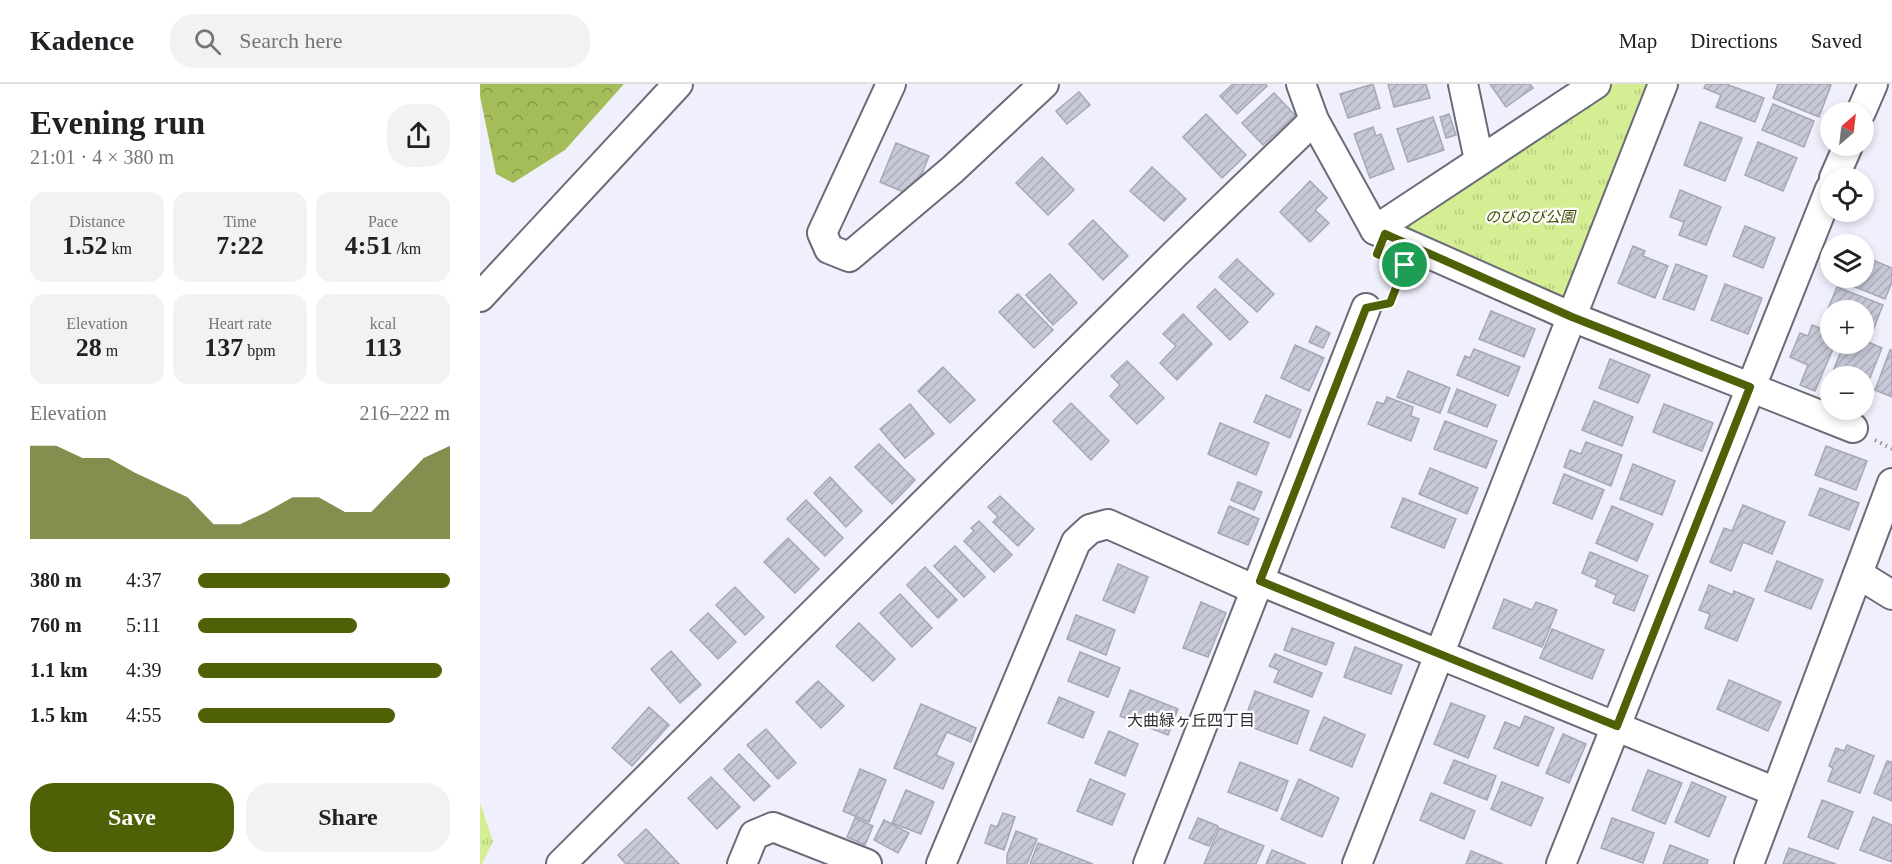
<!DOCTYPE html>
<meta charset="utf-8">
<style>
body{margin:0;font-family:"Times New Roman","Noto Sans JP",serif;background:#f2f2f2;color:#202124;height:100vh;display:flex;flex-direction:column;font-size:22px;white-space:nowrap}
*{box-sizing:border-box;margin:0}
p{font-size:20px;color:#757577}
.icon{flex:none;width:33px;height:33px;fill:none;stroke:currentColor;stroke-width:2;stroke-linecap:round;stroke-linejoin:round}
.map{position:relative;flex:1;overflow:hidden}
.sheet{display:flex;flex-direction:column;background:#fff;width:480px}
.sheet>*{flex:none}
.needle{width:39px;rotate:28deg}
.fabs{position:absolute;left:1340px;top:18px;display:grid;gap:12px}
.fabs a{display:grid;place-items:center;width:54px;height:54px;border-radius:50%;background:#fff;box-shadow:0 3px 9px #0003;font-size:30px}
.pin{position:absolute;display:grid;place-items:center;width:51px;height:51px;color:#fff;margin:-26px;border:3px solid #fff;border-radius:50%;box-shadow:0 2px 6px #0007}
.round{display:grid;place-items:center;flex:none;width:63px;height:63px;border-radius:24px;background:#f2f2f2}
.overview{display:flex;align-items:center;justify-content:space-between;height:102px;padding:0 30px}
h1{font-size:33px;font-weight:700;line-height:45px}
.stats{display:grid;grid-template-columns:repeat(3,1fr);gap:9px;height:102px;padding:6px 30px}
.stats div{display:grid;align-content:center;border-radius:15px;background:#f2f2f2;text-align:center}
.stats b{font-size:26px;font-weight:700}
.stats small{font-size:16px;font-weight:400}
.stats p{font-size:16px}
.chart{height:168px;padding:12px 30px}
.chart p{display:flex;justify-content:space-between}
.chart svg{width:100%;height:108px;margin-top:6px;fill:#4f6106;opacity:.7}
.action{display:flex;gap:12px;margin-top:auto;padding:12px 30px}
.action a{flex:1;height:69px;border-radius:24px;background:#4f6106;color:#fff;font-size:24px;font-weight:700;line-height:69px;text-align:center}
.action a+a{background:#f2f2f2;color:#202124}
ul{padding:0 30px;list-style:none;font-size:20px}
li{display:grid;grid-template-columns:96px 72px 1fr;align-items:center;height:45px}
li i{height:15px;border-radius:8px;background:#4f6106}
header{display:flex;align-items:center;gap:36px;box-sizing:border-box;height:84px;padding:0 30px;background:#fff;border-bottom:2px solid #e0e0e0}
header strong{font-size:28px}
nav{display:flex;gap:33px;margin-inline-start:auto;font-size:21px}
.search{width:420px;height:54px;background:#f2f2f2;display:flex;align-items:center;gap:15px;box-sizing:border-box;padding:0 21px;border-radius:24px;color:#757577;font-size:22px}
main{display:flex;flex:1;min-height:0}
.map>svg:first-child{display:block}
.forest{fill:url(#forest-crowns)}
.park{fill:url(#park-tufts)}
.building{fill:url(#building-hatch);stroke:#a7a7b6;stroke-width:1.5}
.lines{fill:none;stroke-linecap:round;stroke-linejoin:round}
.minor-casing{stroke:#6a6b78;stroke-width:32}
.path{stroke:#8d8d96;stroke-width:4;stroke-dasharray:1.5 4.5;stroke-linecap:butt}
.minor{stroke:#fff;stroke-width:28}
.route-casing{stroke:#fff;stroke-width:12}
.route{stroke:#4f6106;stroke-width:8}
.labels{text-anchor:middle;dominant-baseline:central;stroke-width:4.5;stroke-linejoin:round;paint-order:stroke}
.park-label{font-size:15px;font-style:italic;fill:#404f00;stroke:#fff}
.neighbourhood-label{font-size:16px;fill:#2d2d33;stroke:#fff}
</style>
<header>
<strong>Kadence</strong>
<div class="search"><svg class="icon" aria-label="search" viewBox="0 0 24 24"><circle cx="10" cy="10" r="6"/><path d="M15 15l6 6"/></svg>Search here</div>
<nav><a>Map</a><a>Directions</a><a>Saved</a></nav>
</header>
<main>
<section class="sheet">
<div class="overview"><div><h1>Evening run</h1><p>21:01 · 4 × 380 m</p></div><a class="round"><svg class="icon" aria-label="share" viewBox="0 0 24 24"><path d="M12 15V3M7 8l5-5 5 5M5 13v7h14v-7"/></svg></a></div>
<div class="stats">
<div><p>Distance</p><b>1.52<small> km</small></b></div>
<div><p>Time</p><b>7:22</b></div>
<div><p>Pace</p><b>4:51<small> /km</small></b></div>
</div>
<div class="stats">
<div><p>Elevation</p><b>28<small> m</small></b></div>
<div><p>Heart rate</p><b>137<small> bpm</small></b></div>
<div><p>kcal</p><b>113</b></div>
</div>
<div class="chart"><p><span>Elevation</span>216–222 m</p>
<svg viewBox="0 0 160 44" preserveAspectRatio="none"><path d="M0 44V6L10 6L20 11L30 11L40 17L50 22L60 27L70 38L80 38L90 33L100 27L110 27L120 33L130 33L140 22L150 11L160 6V44z"/></svg>
</div>
<ul>
<li><b>380 m</b>4:37<i style="width:100%"></i></li>
<li><b>760 m</b>5:11<i style="width:63%"></i></li>
<li><b>1.1 km</b>4:39<i style="width:97%"></i></li>
<li><b>1.5 km</b>4:55<i style="width:78%"></i></li>
</ul>
<div class="action"><a>Save</a><a>Share</a></div>
</section>
<div class="map">
<svg width="1412" height="780" viewBox="0 0 1412 780">
<defs>
<pattern id="forest-crowns" width="20" height="18" patternUnits="userSpaceOnUse" patternTransform="scale(1.5)"><rect width="20" height="18" fill="#a4bd59"/><path d="M2 6a3 3 0 1 1 6 0M12 15a3 3 0 1 1 6 0" fill="none" stroke="#869a4a"/></pattern>
<pattern id="park-tufts" width="24" height="20" patternUnits="userSpaceOnUse" patternTransform="scale(1.5)"><rect width="24" height="20" fill="#d5ed93"/><path d="M3 7l-1-3M5 7V3M7 7l1-3M15 17l-1-3M17 17v-4M19 17l1-3" fill="none" stroke="#b7cc7f"/></pattern>
<pattern id="building-hatch" width="6" height="6" patternUnits="userSpaceOnUse" patternTransform="scale(1.5)"><rect width="6" height="6" fill="#c8c9d8"/><path d="M-1 1l2-2M0 6l6-6M5 7l2-2" fill="none" stroke="#acadba"/></pattern>
</defs>
<rect width="100%" height="100%" fill="#f0f0fd"/>
<path class="forest" d="M0 0H144L85 66 33 99 16 90 0 12Z"/>
<g class="park">
<path d="M1116 0H1183L1092 233 895 146Z"/>
<path d="M0 719 13 757 2 780H0Z"/>
</g>
<g class="building">
<path d="M753 0H786L787 2 757 30 740 12Z"/>
<path d="M893 0 900 24 868 34 860 10Z"/>
<path d="M908 0H946L950 14 914 23Z"/>
<path d="M1010 0H1050L1053 4 1026 23Z"/>
<path d="M1226 0H1246L1284 14 1275 38 1236 23 1241 11 1224 4Z"/>
<path d="M1298 0H1349L1351 1 1339 33 1293 14Z"/>
<path d="M599 8 610 21 587 40 576 27Z"/>
<path d="M794 9 815 31 783 61 762 39Z"/>
<path d="M1293 20 1334 37 1324 63 1282 46Z"/>
<path d="M726 30 766 71 742 94 703 53Z"/>
<path d="M969 30 976 51 966 54 960 33Z"/>
<path d="M953 33 964 66 928 78 917 45Z"/>
<path d="M1220 38 1262 54 1245 97 1204 81Z"/>
<path d="M893 43 896 52 901 50 914 85 890 94 874 50Z"/>
<path d="M1278 58 1317 74 1303 107 1265 91Z"/>
<path d="M416 59 449 72 433 112 400 98Z"/>
<path d="M562 73 594 106 568 131 536 99Z"/>
<path d="M672 83 706 115 684 137 650 107Z"/>
<path d="M830 97 847 114 835 126 849 139 830 158 800 128Z"/>
<path d="M1200 106 1241 123 1226 161 1199 151 1204 138 1190 133Z"/>
<path d="M613 136 648 172 623 196 589 160Z"/>
<path d="M1265 142 1295 154 1283 184 1253 172Z"/>
<path d="M1153 162 1165 167 1163 172 1188 182 1175 214 1138 199Z"/>
<path d="M1383 172 1412 184V198L1405 215 1358 196 1359 194H1383Z"/>
<path d="M757 175 794 210 777 228 739 193Z"/>
<path d="M1196 180 1227 192 1214 226 1183 215Z"/>
<path d="M570 190 597 219 573 241 546 211Z"/>
<path d="M1245 200 1282 214 1268 250 1231 236Z"/>
<path d="M1357 203 1403 221 1393 246 1383 242V226L1347 227Z"/>
<path d="M735 205 768 238 750 256 717 223Z"/>
<path d="M538 210 573 246 554 264 519 228Z"/>
<path d="M1011 227 1055 245 1044 273 999 255Z"/>
<path d="M703 230 732 260 697 296 680 279 696 262 683 250Z"/>
<path d="M1332 241 1350 248V260H1355L1335 307 1320 301 1328 281 1310 273 1320 249 1328 252Z"/>
<path d="M836 242 850 249 843 264 829 258Z"/>
<path d="M1383 256 1402 264 1385 306 1383 305V292H1351L1364 260H1383Z"/>
<path d="M815 261 844 274 829 307 801 294Z"/>
<path d="M994 265 1040 283 1028 312 977 291 985 272 990 274Z"/>
<path d="M1410 266H1412V313L1395 306Z"/>
<path d="M1130 275 1170 291 1158 319 1119 304Z"/>
<path d="M647 277 684 314 657 340 630 312 640 301 631 292Z"/>
<path d="M463 283 495 316 470 339 438 307Z"/>
<path d="M928 287 970 304 960 329 917 313Z"/>
<path d="M977 305 1016 321 1007 343 968 328Z"/>
<path d="M786 311 821 326 810 354 774 338Z"/>
<path d="M907 313 933 323 931 332 939 335 931 357 888 340 897 318 904 320Z"/>
<path d="M1114 317 1153 333 1142 362 1102 346Z"/>
<path d="M591 319 629 357 611 376 573 337Z"/>
<path d="M430 320 454 350 425 374 400 345Z"/>
<path d="M1184 320 1233 339 1222 367 1173 348Z"/>
<path d="M965 337 1017 357 1006 384 954 365Z"/>
<path d="M740 339 789 359 776 391 728 370Z"/>
<path d="M1106 358 1142 371 1131 402 1084 383 1090 366 1101 370Z"/>
<path d="M399 360 435 396 412 420 375 383Z"/>
<path d="M1346 362 1387 377 1376 406 1335 391Z"/>
<path d="M1153 380 1195 397 1182 431 1140 415Z"/>
<path d="M950 384 998 404 987 430 939 410Z"/>
<path d="M1084 390 1124 406 1112 435 1073 419Z"/>
<path d="M350 393 382 427 366 443 334 409Z"/>
<path d="M758 398 782 408 774 426 751 416Z"/>
<path d="M1340 404 1379 419 1369 446 1329 431Z"/>
<path d="M520 412 554 445 538 462 513 438 518 433 508 423Z"/>
<path d="M923 414 976 435 964 464 911 443Z"/>
<path d="M326 416 363 454 345 472 307 435Z"/>
<path d="M1263 421 1305 438 1292 470 1263 458 1251 487 1230 478 1244 444 1252 447Z"/>
<path d="M749 422 779 435 768 461 738 449Z"/>
<path d="M1132 422 1173 440 1157 477 1116 459Z"/>
<path d="M499 437 532 471 514 488 484 457 494 447 491 444Z"/>
<path d="M308 454 339 485 315 509 284 478Z"/>
<path d="M475 462 505 493 484 513 454 482Z"/>
<path d="M1110 468 1168 492 1154 527 1133 519 1136 511 1115 502 1118 496 1102 489Z"/>
<path d="M1297 477 1343 496 1331 525 1285 507Z"/>
<path d="M638 480 668 493 654 529 623 516Z"/>
<path d="M445 483 477 516 458 534 427 501Z"/>
<path d="M1229 501 1253 511 1254 507 1274 515 1257 557 1225 544 1230 530 1219 526Z"/>
<path d="M255 503 284 533 265 551 236 521Z"/>
<path d="M420 510 452 544 432 563 400 529Z"/>
<path d="M1024 515 1052 526 1056 518 1077 526 1062 563 1013 544Z"/>
<path d="M721 518 746 529 728 573 703 564Z"/>
<path d="M228 529 256 558 238 575 210 546Z"/>
<path d="M596 531 635 546 626 571 587 555Z"/>
<path d="M379 539 415 575 393 597 356 562Z"/>
<path d="M812 544 854 559 846 581 804 566Z"/>
<path d="M1072 545 1124 566 1112 595 1060 574Z"/>
<path d="M875 563 922 581 911 610 864 593Z"/>
<path d="M191 567 221 601 200 619 171 585Z"/>
<path d="M600 568 640 584 628 613 588 597Z"/>
<path d="M795 570 842 589 832 613 794 598 799 586 789 582Z"/>
<path d="M1249 596 1301 618 1288 647 1237 625Z"/>
<path d="M338 597 364 622 341 644 316 618Z"/>
<path d="M650 606 698 625 688 651 640 632Z"/>
<path d="M775 607 829 627 817 660 763 640Z"/>
<path d="M579 613 614 628 603 654 568 639Z"/>
<path d="M971 619 1005 632 988 674 954 660Z"/>
<path d="M441 620 496 644 491 658 467 648 456 671 474 679 463 705 414 684Z"/>
<path d="M169 623 189 641 152 682 132 664Z"/>
<path d="M1045 632 1074 644 1058 682 1014 664 1025 638 1040 644Z"/>
<path d="M844 633 885 651 872 683 830 666Z"/>
<path d="M286 645 316 679 298 695 267 661Z"/>
<path d="M629 647 658 660 645 692 615 679Z"/>
<path d="M1083 650 1106 660 1089 699 1066 689Z"/>
<path d="M1367 661 1394 672 1380 709 1348 697 1353 684 1349 682 1356 664 1364 667Z"/>
<path d="M259 670 290 702 274 717 244 685Z"/>
<path d="M974 676 1016 692 1007 716 964 699Z"/>
<path d="M1407 677 1412 678V717L1394 709Z"/>
<path d="M760 678 808 697 797 727 748 708Z"/>
<path d="M380 685 406 696 389 738 363 727Z"/>
<path d="M1168 686 1202 699 1185 740 1152 726Z"/>
<path d="M231 693 260 723 237 745 208 714Z"/>
<path d="M610 695 645 710 632 741 597 727Z"/>
<path d="M819 695 859 714 842 753 801 735Z"/>
<path d="M1022 698 1063 714 1051 742 1011 725Z"/>
<path d="M1212 698 1246 713 1229 753 1195 738Z"/>
<path d="M426 706 454 718 441 750 412 739Z"/>
<path d="M951 709 995 727 984 755 940 736Z"/>
<path d="M1342 716 1373 728 1358 765 1328 753Z"/>
<path d="M523 729 535 733 524 766 505 759 511 741 517 743Z"/>
<path d="M1393 733 1412 741V778L1380 766Z"/>
<path d="M375 734 393 742 385 761 367 753Z"/>
<path d="M718 734 738 742 729 762 709 754Z"/>
<path d="M1132 734 1174 749 1163 779 1121 764Z"/>
<path d="M404 736 429 749 418 769 394 756Z"/>
<path d="M739 744 784 762 776 780H724Z"/>
<path d="M166 745 199 780H146L138 771Z"/>
<path d="M536 747 557 755 547 780H527V771Z"/>
<path d="M558 759 613 780H550Z"/>
<path d="M1190 761 1228 776 1227 780H1183Z"/>
<path d="M1309 764 1356 780H1303Z"/>
<path d="M792 766 826 780H786Z"/>
<path d="M991 767 1023 780H986Z"/>
</g>
<g class="lines">
<g class="minor-casing">
<g id="minor">
<path d="M411 0 342 149 349 165 369 173 472 86 564 0"/>
<path d="M821 0 834 36 895 146 1092 233 1373 344"/>
<path d="M983 0 999 76"/>
<path d="M1381 28 1393 0"/>
<path d="M1354 94 1368 62"/>
<path d="M895 146 1116 0"/>
<path d="M0 213 198 0"/>
<path d="M1378 490 1412 511"/>
<path d="M780 497 1296 708"/>
<path d="M81 780 693 172 834 36"/>
<path d="M262 780 274 751 293 743 387 780"/>
<path d="M461 780 596 458 610 445 628 440 776 506"/>
<path d="M668 780 886 224"/>
<path d="M877 780 1183 0"/>
<path d="M1081 780 1350 105"/>
<path d="M1269 780 1412 399"/>
</g>
</g>
<g class="path">
<path d="M912 213 923 186"/>
<path d="M1395 356 1412 365"/>
</g>
<use href="#minor" class="minor"/>
</g>
<g class="lines">
<g class="route-casing">
<path id="route" d="M905 150 1092 233 1270 303 1137 642 780 497 886 224 910 219 925 181 897 170Z"/>
</g>
<use href="#route" class="route"/>
</g>
<g class="labels">
<g class="park-label">
<text x="1050" y="133">のびのび公園</text>
</g>
<g class="neighbourhood-label">
<text x="711" y="636">大曲緑ヶ丘四丁目</text>
</g>
</g>
</svg>
<div class="fabs">
<a><svg class="needle" viewBox="-14 -14 28 28"><path d="M0-13l5 13h-10z" fill="#e53935"/><path d="M0 13l5-13h-10z" fill="#757577"/></svg></a>
<a><svg class="icon" aria-label="locate" viewBox="0 0 24 24"><circle cx="12" cy="12" r="6"/><path d="M12 2v4M12 18v4M2 12h4M18 12h4"/></svg></a>
<a><svg class="icon" aria-label="layers" viewBox="0 0 24 24"><path d="M12 4l9 5-9 5-9-5zM3 14l9 5 9-5"/></svg></a>
<a>+</a>
<a>−</a>
</div>
<div class="pin" style="left:925px;top:181px;background:#1e9e55"><svg class="icon" aria-label="arrive" viewBox="0 0 24 24"><path d="M6 21V4h12l-3 4 3 4H6"/></svg></div>
</div>
</main>
